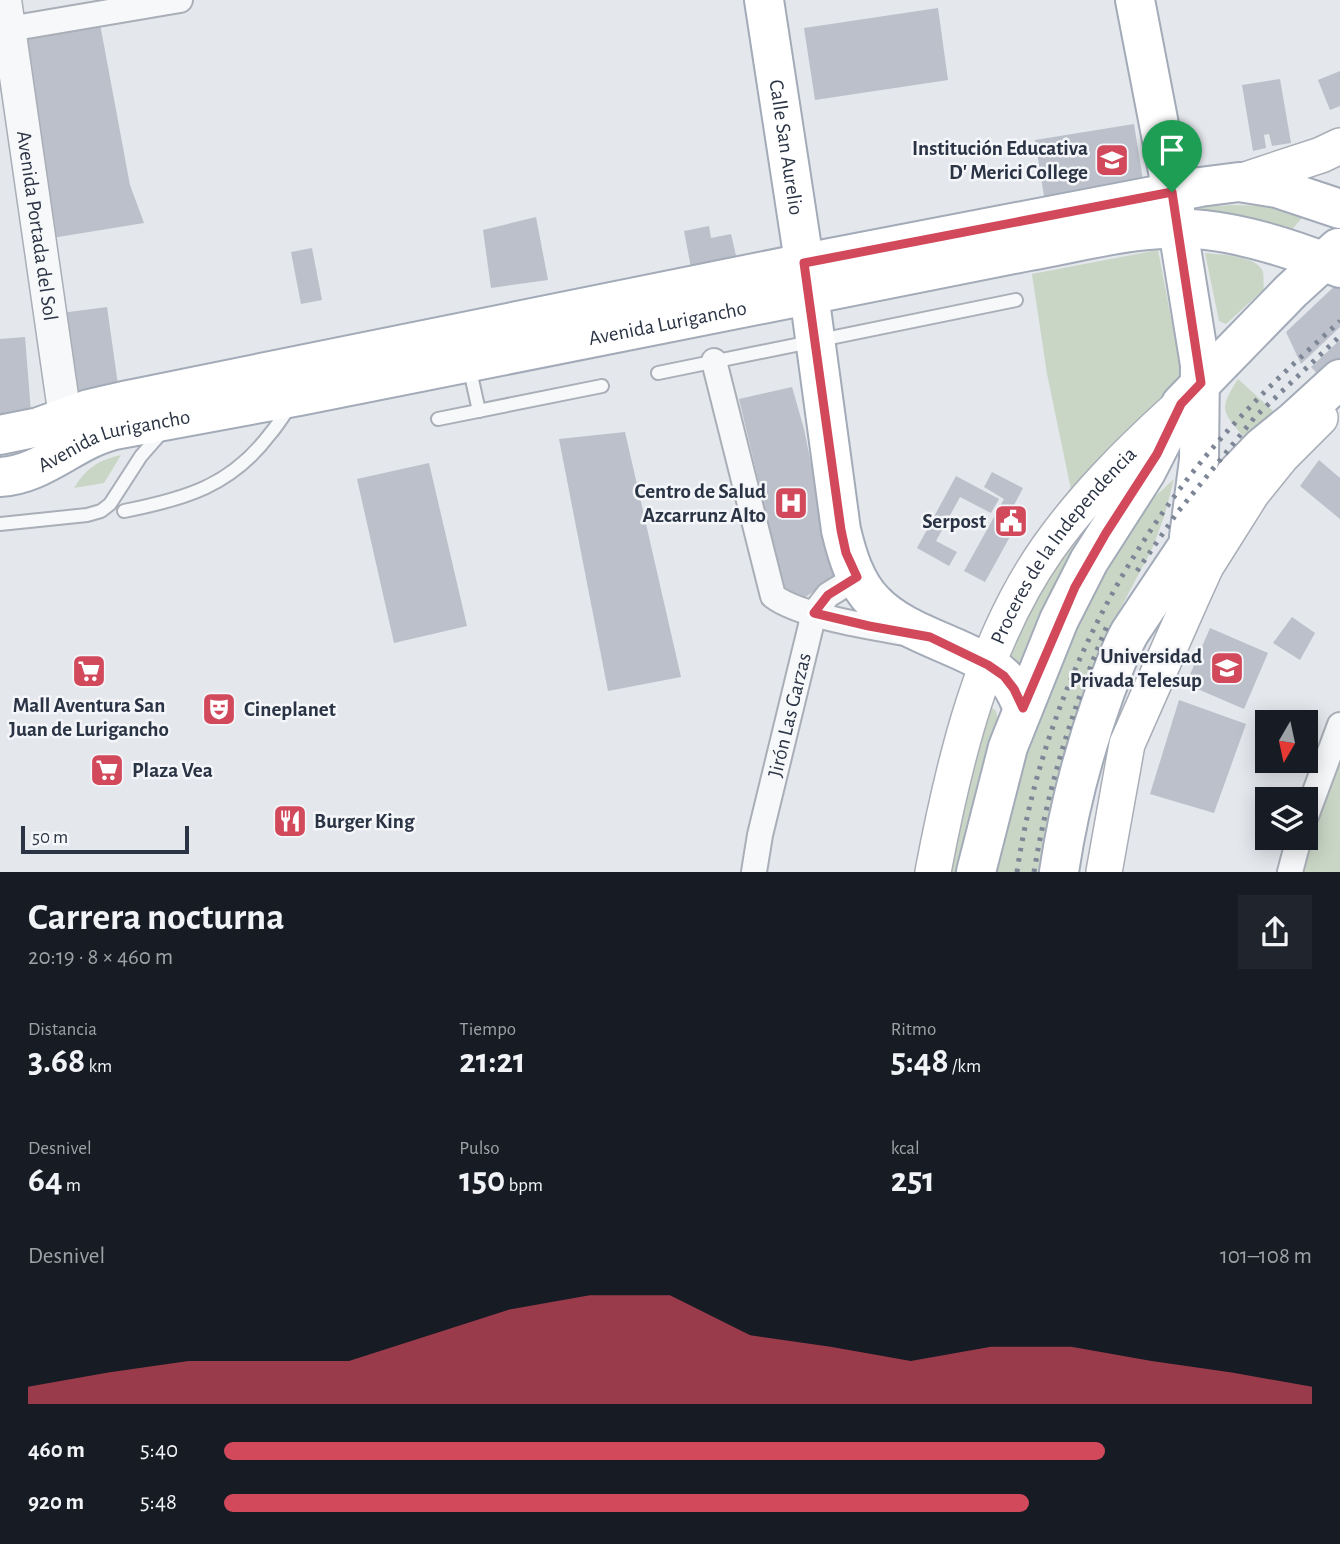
<!DOCTYPE html>
<html lang="es">
<meta charset="utf-8">
<style>
body{margin:0;font-family:"Alegreya Sans",sans-serif;background:#20242c;color:#f1f3f6;height:100vh;display:flex;flex-direction:column;font-size:26px;white-space:nowrap}
*{box-sizing:border-box;margin:0}
p{font-size:23px;color:#9ea1a6}
.icon{flex:none;width:38px;height:38px;fill:none;stroke:currentColor;stroke-width:2;stroke-linecap:round;stroke-linejoin:round}
.map{position:relative;height:872px;overflow:hidden}
.sheet{display:flex;flex-direction:column;background:#171b24;flex:1}
.sheet>*{flex:none}
.needle{width:46px;rotate:189deg}
.buttons{position:absolute;left:1255px;top:710px;display:grid;gap:14px}
.buttons a{display:grid;place-items:center;width:63px;height:63px;border-radius:0px;background:#171b24;box-shadow:0 4px 18px #0003;font-size:35px}
.scale{position:absolute;left:21px;bottom:18px;width:168px;box-sizing:border-box;padding-left:7px;border:4px solid #2b3445;border-top:0;font-size:19px;line-height:24px;white-space:nowrap;color:#2b3445;-webkit-text-stroke:5px #f4f6f9;paint-order:stroke}
.pin{position:absolute;display:grid;place-items:center;width:60px;height:60px;color:#fff;margin:-72px -30px;border-radius:50% 50% 50% 0;rotate:-45deg;box-shadow:0 0 7px #0007}
.pin .icon{rotate:45deg}
.round{display:grid;place-items:center;flex:none;width:74px;height:74px;border-radius:0px;background:#20242c}
.head{display:flex;align-items:center;justify-content:space-between;height:119px;padding:0 28px}
h1{font-size:38px;font-weight:700;line-height:52px}
.stats{display:grid;grid-template-columns:repeat(3,1fr);gap:10px;height:119px;padding:7px 28px}
.stats div{display:grid;align-content:center}
.stats b{font-size:35px;font-weight:700}
.stats small{font-size:19px;font-weight:400}
.stats p{font-size:19px}
.chart{height:196px;padding:14px 28px}
.chart p{display:flex;justify-content:space-between}
.chart svg{width:100%;height:126px;margin-top:7px;fill:#d1495b;opacity:.7}
ul{padding:0 28px;list-style:none;font-size:23px}
li{display:grid;grid-template-columns:112px 84px 1fr;align-items:center;height:52px}
li i{height:18px;border-radius:9px;background:#d1495b}
.map>svg:first-child{display:block}
.green{fill:#c9d6c5}
.building{fill:#bbc0ca}
.lines{fill:none;stroke-linecap:round;stroke-linejoin:round}
.service-casing{stroke:#a9aeb7;stroke-width:16}
.minor-casing{stroke:#a9aeb7;stroke-width:28}
.tertiary-casing{stroke:#a9aeb7;stroke-width:35}
.secondary-casing{stroke:#a9aeb7;stroke-width:38}
.primary-casing{stroke:#a3abb8;stroke-width:42}
.service{stroke:#f7f8fa;stroke-width:12}
.minor{stroke:#f7f8fa;stroke-width:24}
.tertiary{stroke:#f7f8fa;stroke-width:32}
.secondary{stroke:#fff;stroke-width:35}
.primary{stroke:#fff;stroke-width:38}
.rail{stroke:#7d8696;stroke-width:5;stroke-dasharray:3.5 7;stroke-linecap:butt}
.route-casing{stroke:#fff;stroke-width:14}
.route{stroke:#d1495b;stroke-width:9}
.labels{text-anchor:middle;dominant-baseline:central;stroke-width:5;stroke-linejoin:round;paint-order:stroke}
.street-label{font-size:21px;fill:#2b3445;stroke:#f4f6f9}
.poi-label{font-size:21px;font-weight:bold;fill:#2b3445;stroke:#f4f6f9;text-anchor:end}
</style>
<div class="map">
<svg width="1340" height="872" viewBox="0 0 1340 872">
<rect width="100%" height="100%" fill="#e4e7ec"/>
<g class="green">
<path d="M1233 205 1274 206 1307 212 1289 233 1195 215 1201 207Z"/>
<path d="M1158 250 1183 380 1073 499 1047 374 1032 274Z"/>
<path d="M1205 253C1220 255 1257 255 1263 272 1264 277 1263 284 1264 289L1226 324 1219 321Z"/>
<path d="M1238 379 1280 417 1244 437C1221 411 1219 409 1238 379Z"/>
<path d="M121 455 104 483 74 488C86 468 99 460 121 455Z"/>
<path d="M1174 479 1165 514 1153 547 1108 632 1073 733 1043 872H991L1002 818 1066 644 1126 536 1148 503Z"/>
<path d="M1119 480 1023 670 1008 651V647L1064 552Z"/>
<path d="M992 708 996 711 998 720 963 872H943L986 709Z"/>
<path d="M1340 749V872H1299L1316 809Z"/>
</g>
<g class="building">
<path d="M938 8 948 80 815 100 804 28Z"/>
<path d="M100 24 130 185 144 223 52 238 25 36Z"/>
<path d="M1340 71V106L1330 110 1318 80Z"/>
<path d="M1280 79 1291 143 1272 146 1269 134 1264 135 1266 148 1253 151 1242 85Z"/>
<path d="M1134 124 1144 186 1045 202 1035 140Z"/>
<path d="M536 217 548 280 491 288 483 230Z"/>
<path d="M709 226 711 238 731 234 738 264 692 273 684 231Z"/>
<path d="M312 248 322 300 301 304 291 252Z"/>
<path d="M1340 281V327L1301 364 1286 332Z"/>
<path d="M107 307 119 392 73 400 61 313Z"/>
<path d="M25 337 31 412 0 415V339Z"/>
<path d="M1340 340V367L1325 382 1311 367Z"/>
<path d="M792 387 804 429 834 577 800 601 785 593 739 399Z"/>
<path d="M625 432 681 677 608 691 559 439Z"/>
<path d="M1319 460 1340 478V519L1300 486Z"/>
<path d="M429 463 467 626 394 643 357 479Z"/>
<path d="M992 472 1023 488 1014 505 1024 511 985 582 964 571 1004 499 984 487Z"/>
<path d="M956 476 999 499 991 513 960 497 936 541 957 552 949 566 917 548Z"/>
<path d="M1292 617 1315 633 1300 660 1273 643Z"/>
<path d="M1210 628 1268 653 1244 709 1186 684Z"/>
<path d="M1179 700 1246 724 1214 813 1150 794Z"/>
</g>
<g class="lines">
<g class="service-casing">
<g id="service">
<path d="M469 366 479 411"/>
<path d="M658 373 1016 300"/>
<path d="M438 419 602 386"/>
<path d="M124 511C185 499 231 486 270 434 277 426 283 416 289 408"/>
<path d="M0 524 87 515 101 511 110 504 141 456 162 432"/>
</g>
</g>
<g class="minor-casing">
<g id="minor">
<path d="M9 29 180 0"/>
<path d="M714 361 773 596C799 616 871 627 905 633"/>
<path d="M1306 816 1340 725"/>
<path id="s1" d="M754 872 760 835 814 613 828 595 857 577"/>
<path d="M1290 872 1299 838"/>
</g>
</g>
<g class="tertiary-casing">
<g id="tertiary">
<path id="s2" d="M5 0 68 438"/>
</g>
</g>
<g class="secondary-casing">
<g id="secondary">
<path d="M1239 182 1321 155 1340 146"/>
<path id="s3" d="M933 872C954 761 982 642 1048 548 1084 497 1128 453 1174 411"/>
<path d="M1104 872 1127 744 1191 599 1206 566 1252 493 1281 457 1320 418"/>
</g>
</g>
<g class="primary-casing">
<g id="primary">
<path id="s4" d="M764 0 809 294 841 530C847 555 855 583 874 602 909 639 975 646 1007 680 1015 688 1018 698 1023 708"/>
<path d="M1135 0 1172 192 1200 365 1199 460 1189 537"/>
<path d="M0 435 39 427 89 409 128 400 804 263 1200 187 1239 182 1277 188 1340 209"/>
<path id="s5" d="M0 477C43 475 73 440 114 430L299 396 1029 251C1086 241 1147 223 1205 230 1251 235 1298 251 1340 268"/>
<path d="M976 872 1008 747 1059 620 1089 561 1146 472 1181 404 1291 291 1338 248"/>
<path d="M1059 872C1068 811 1084 750 1105 692 1113 672 1119 651 1130 632L1235 475 1262 447 1294 421 1340 379"/>
</g>
</g>
<use href="#service" class="service"/>
<use href="#minor" class="minor"/>
<use href="#tertiary" class="tertiary"/>
<use href="#secondary" class="secondary"/>
<use href="#primary" class="primary"/>
<g class="rail">
<path d="M1137 571 1177 513 1255 417 1340 336"/>
<path d="M1017 872C1042 701 1128 533 1248 409 1277 378 1309 350 1340 321"/>
<path d="M1034 872C1048 787 1073 706 1107 626"/>
</g>
</g>
<g class="lines">
<g class="route-casing">
<path id="route" d="M1172 192 1201 383 1181 404 1157 454 1106 533 1075 587 1023 708 1014 689 1004 676 988 665 930 637 869 626 814 613 828 595 857 577 846 553 841 530 804 263Z"/>
</g>
<use href="#route" class="route"/>
</g>
<defs>
<g id="school-square" transform="scale(1.75)"><rect x="-9" y="-9" width="18" height="18" rx="4" fill="#d1495b" stroke="#f4f6f9"/><path d="M0-5L7-2L0 1L-7-2ZM-4 1L0 2.5L4 1V4Q0 6-4 4Z" fill="#fff"/></g>
<g id="hospital-square" transform="scale(1.75)"><rect x="-9" y="-9" width="18" height="18" rx="4" fill="#d1495b" stroke="#f4f6f9"/><path d="M-5-5h3v3.5h4V-5h3V5h-3V1.5h-4V5h-3Z" fill="#fff"/></g>
<g id="civic-square" transform="scale(1.75)"><rect x="-9" y="-9" width="18" height="18" rx="4" fill="#d1495b" stroke="#f4f6f9"/><path d="M-.6-6.5H3V-4.5H.6V-3L4-1V1h2V6H-6V1h2V-1L-.6-3ZM-1.2 2.5V6h2.4V2.5Z" fill="#fff"/></g>
<g id="university-square" transform="scale(1.75)"><rect x="-9" y="-9" width="18" height="18" rx="4" fill="#d1495b" stroke="#f4f6f9"/><path d="M0-5L7-2L0 1L-7-2ZM-4 1L0 2.5L4 1V4Q0 6-4 4Z" fill="#fff"/></g>
<g id="supermarket-square" transform="scale(1.75)"><rect x="-9" y="-9" width="18" height="18" rx="4" fill="#d1495b" stroke="#f4f6f9"/><path d="M-6-5.5h2.5l.6 2H6L4.5 2H-2.5L-4.4-4H-6ZM-1.5 3.2a1.3 1.3 0 1 0 .1 0ZM3 3.2a1.3 1.3 0 1 0 .1 0Z" fill="#fff"/></g>
<g id="theatre-square" transform="scale(1.75)"><rect x="-9" y="-9" width="18" height="18" rx="4" fill="#d1495b" stroke="#f4f6f9"/><path d="M-5-5.5Q0-4 5-5.5V0Q5 5 0 6Q-5 5-5 0ZM-3.3-2.5H-1v1.5H-3.3ZM1-2.5H3.3v1.5H1ZM-2.8 1Q0 5.5 2.8 1Z" fill="#fff"/></g>
<g id="restaurant-square" transform="scale(1.75)"><rect x="-9" y="-9" width="18" height="18" rx="4" fill="#d1495b" stroke="#f4f6f9"/><path d="M-5-6h1v4h1v-4h1v4h1v-4h1v5L-1.5 .5V6h-2V.5L-5-1ZM5-6V6H3V1.5H1.5Q1.5-4 5-6Z" fill="#fff"/></g>
</defs>
<g fill-rule="evenodd">
<use href="#school-square" x="1112" y="160"/>
<use href="#hospital-square" x="791" y="503"/>
<use href="#civic-square" x="1011" y="521"/>
<use href="#university-square" x="1227" y="668"/>
<use href="#supermarket-square" x="89" y="671"/>
<use href="#theatre-square" x="219" y="709"/>
<use href="#supermarket-square" x="107" y="770"/>
<use href="#restaurant-square" x="290" y="821"/>
</g>
<g class="labels">
<g class="street-label">
<text stroke="none"><textPath href="#s4" startOffset="149">Calle San Aurelio</textPath></text>
<text stroke="none"><textPath href="#s2" startOffset="228">Avenida Portada del Sol</textPath></text>
<text stroke="none"><textPath href="#s5" startOffset="688">Avenida Lurigancho</textPath></text>
<text stroke="none"><textPath href="#s5" startOffset="121">Avenida Lurigancho</textPath></text>
<text stroke="none"><textPath href="#s3" startOffset="357">Proceres de la Independencia</textPath></text>
<text stroke="none"><textPath href="#s1" startOffset="161">Jirón Las Garzas</textPath></text>
</g>
<g class="poi-label">
<text x="1088" y="148">Institución Educativa<tspan x="1088" dy="24">D' Merici College</tspan></text>
<text x="766" y="491">Centro de Salud<tspan x="766" dy="24">Azcarrunz Alto</tspan></text>
<text x="986" y="521">Serpost</text>
<text x="1202" y="656">Universidad<tspan x="1202" dy="24">Privada Telesup</tspan></text>
<text x="89" y="705" text-anchor="middle">Mall Aventura San<tspan x="89" dy="24">Juan de Lurigancho</tspan></text>
<text x="244" y="709" text-anchor="start">Cineplanet</text>
<text x="132" y="770" text-anchor="start">Plaza Vea</text>
<text x="314" y="821" text-anchor="start">Burger King</text>
</g>
</g>
</svg>
<div class="buttons">
<a><svg class="needle" viewBox="-14 -14 28 28"><path d="M0-13l5 13h-10z" fill="#e53935"/><path d="M0 13l5-13h-10z" fill="#9ea1a6"/></svg></a>
<a><svg class="icon" aria-label="layers" viewBox="0 0 24 24"><path d="M12 4l9 5-9 5-9-5zM3 14l9 5 9-5"/></svg></a>
</div>
<div class="scale">50 m</div>
<div class="pin" style="left:1172px;top:192px;background:#1e9e55"><svg class="icon" aria-label="arrive" viewBox="0 0 24 24"><path d="M6 21V4h12l-3 4 3 4H6"/></svg></div>
</div>
<section class="sheet">
<div class="head"><div><h1>Carrera nocturna</h1><p>20:19 · 8 × 460 m</p></div><a class="round"><svg class="icon" aria-label="share" viewBox="0 0 24 24"><path d="M12 15V3M7 8l5-5 5 5M5 13v7h14v-7"/></svg></a></div>
<div class="stats">
<div><p>Distancia</p><b>3.68<small> km</small></b></div>
<div><p>Tiempo</p><b>21:21</b></div>
<div><p>Ritmo</p><b>5:48<small> /km</small></b></div>
</div>
<div class="stats">
<div><p>Desnivel</p><b>64<small> m</small></b></div>
<div><p>Pulso</p><b>150<small> bpm</small></b></div>
<div><p>kcal</p><b>251</b></div>
</div>
<div class="chart"><p><span>Desnivel</span>101–108 m</p>
<svg viewBox="0 0 160 44" preserveAspectRatio="none"><path d="M0 44V38L10 33L20 29L30 29L40 29L50 20L60 11L70 6L80 6L90 20L100 24L110 29L120 24L130 24L140 29L150 33L160 38V44z"/></svg>
</div>
<ul>
<li><b>460 m</b>5:40<i style="width:81%"></i></li>
<li><b>920 m</b>5:48<i style="width:74%"></i></li>
</ul>
</section>
